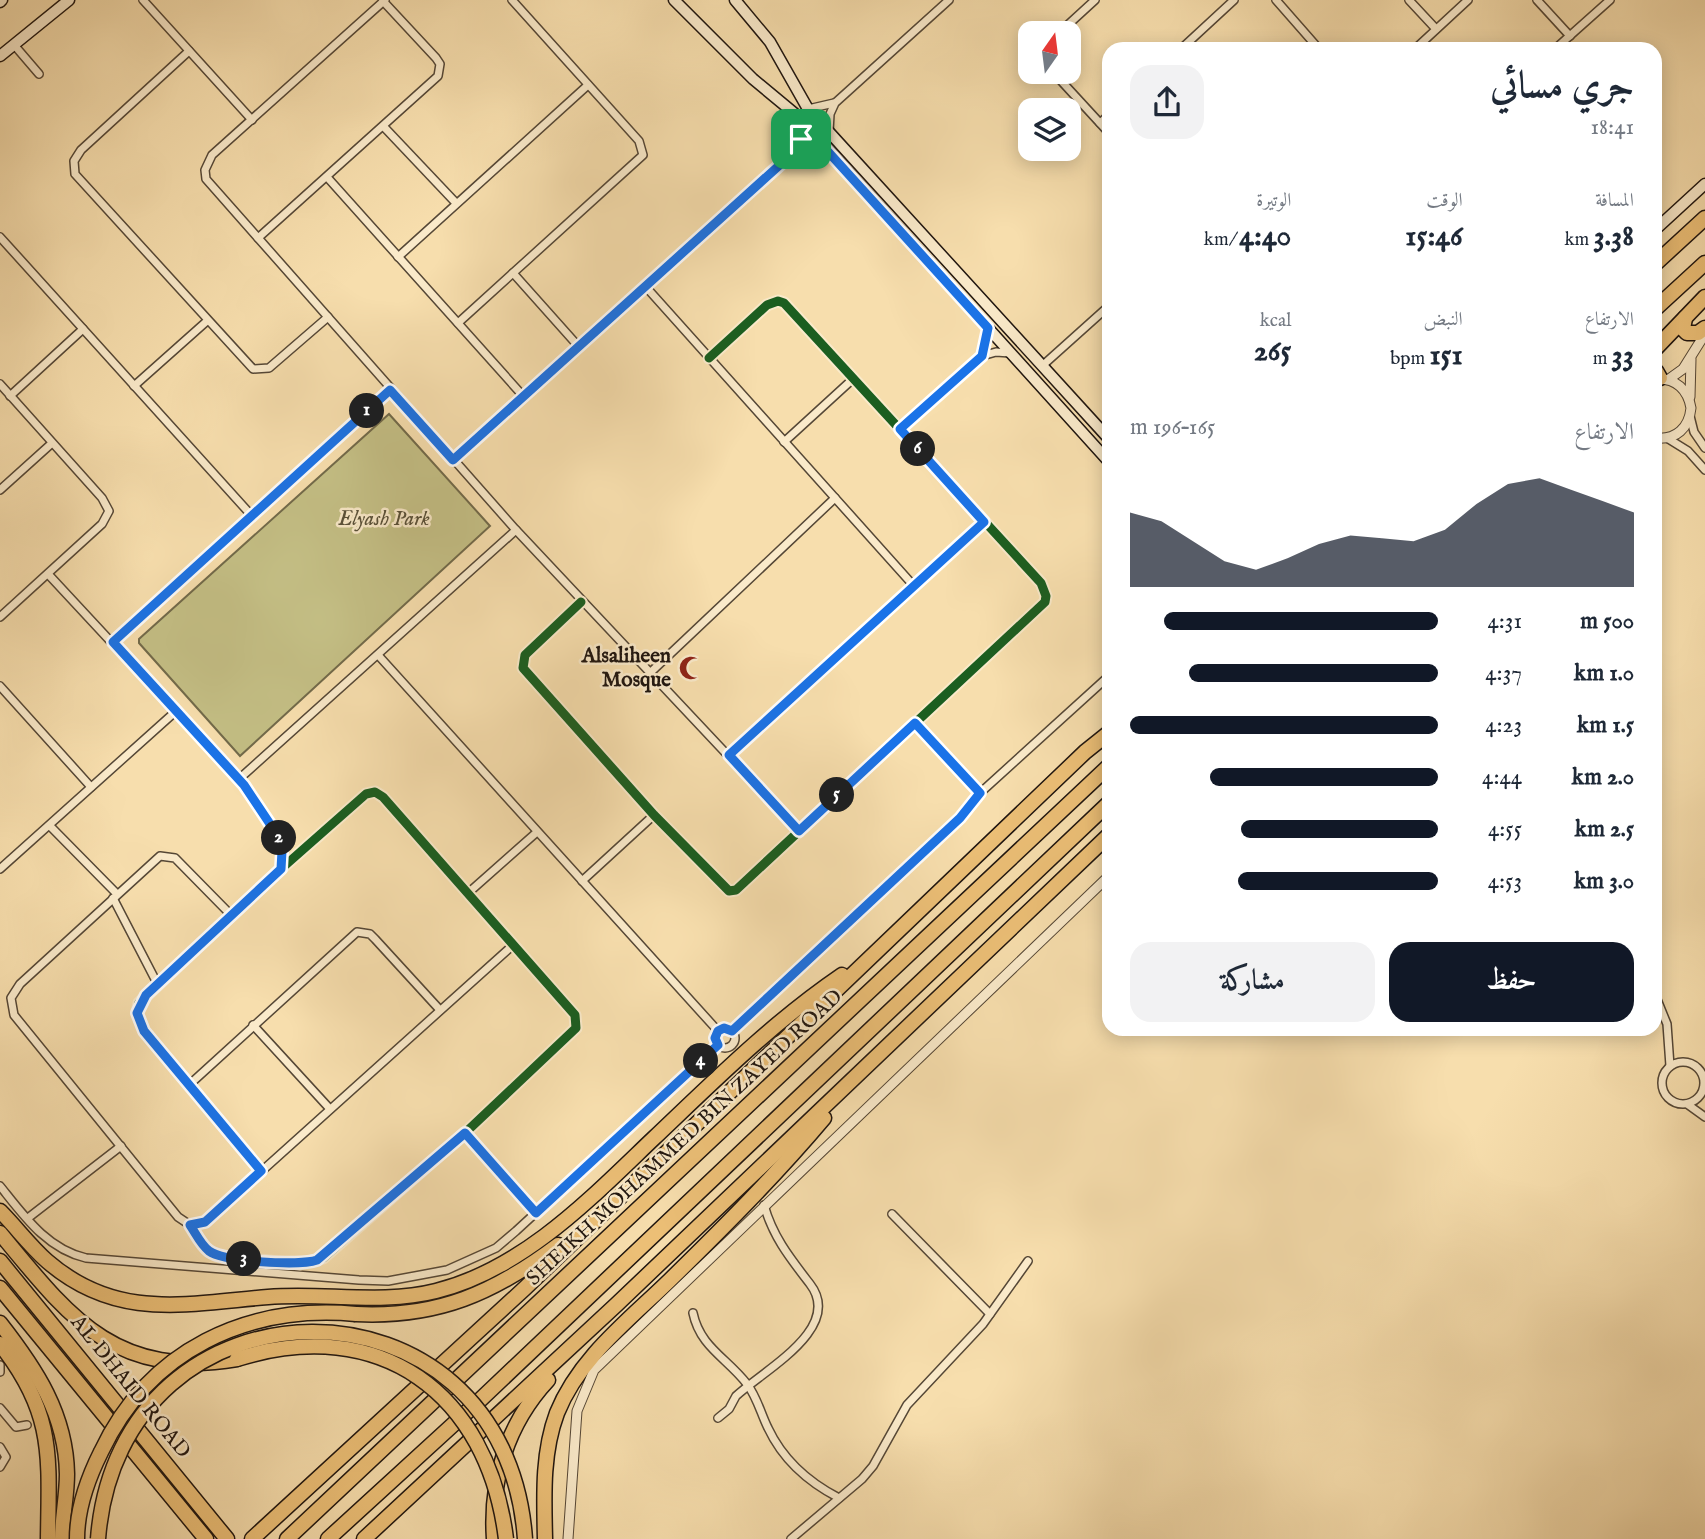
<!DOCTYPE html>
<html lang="ar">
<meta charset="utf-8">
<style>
body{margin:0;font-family:"IM FELL English",Amiri,serif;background:#f2f2f3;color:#1f2937;direction:rtl;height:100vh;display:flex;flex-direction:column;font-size:26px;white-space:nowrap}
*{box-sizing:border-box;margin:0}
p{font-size:23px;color:#747a83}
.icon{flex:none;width:38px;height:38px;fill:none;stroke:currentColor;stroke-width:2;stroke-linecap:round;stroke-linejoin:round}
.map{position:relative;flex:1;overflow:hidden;direction:ltr}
.side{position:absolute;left:1102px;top:42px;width:560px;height:994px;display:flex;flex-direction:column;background:#fff;border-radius:21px;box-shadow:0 4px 18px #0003;direction:rtl}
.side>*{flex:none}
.needle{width:46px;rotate:14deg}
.buttons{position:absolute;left:1018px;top:21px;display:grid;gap:14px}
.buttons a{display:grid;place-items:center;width:63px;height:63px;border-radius:14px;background:#fff;box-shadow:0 4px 18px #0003;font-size:35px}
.pin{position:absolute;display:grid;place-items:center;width:60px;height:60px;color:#fff;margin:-30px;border-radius:14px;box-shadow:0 4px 10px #0006}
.km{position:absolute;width:35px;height:35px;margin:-18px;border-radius:50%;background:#222;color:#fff;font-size:19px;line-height:35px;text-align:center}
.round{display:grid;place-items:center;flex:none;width:74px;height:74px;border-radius:21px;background:#f2f2f3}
.head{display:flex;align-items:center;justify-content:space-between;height:119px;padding:0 28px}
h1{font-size:38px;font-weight:800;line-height:52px}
.stats{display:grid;grid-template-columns:repeat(3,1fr);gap:10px;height:119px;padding:7px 28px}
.stats div{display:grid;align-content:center}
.stats b{font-size:30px;font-weight:800}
.stats small{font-size:19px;font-weight:400}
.stats p{font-size:19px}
.chart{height:196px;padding:14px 28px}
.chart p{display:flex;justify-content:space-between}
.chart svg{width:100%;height:126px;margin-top:7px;fill:#111827;opacity:.7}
.action{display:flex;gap:14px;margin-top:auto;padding:14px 28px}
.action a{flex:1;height:80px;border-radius:21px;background:#111827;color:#fff;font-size:28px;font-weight:800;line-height:80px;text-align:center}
.action a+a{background:#f2f2f3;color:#1f2937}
ul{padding:0 28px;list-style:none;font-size:23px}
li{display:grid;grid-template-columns:112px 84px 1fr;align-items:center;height:52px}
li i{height:18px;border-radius:9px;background:#111827}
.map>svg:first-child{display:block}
.green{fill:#c4bf85;stroke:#726a4a;stroke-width:2}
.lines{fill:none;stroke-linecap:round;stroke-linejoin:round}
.minor-casing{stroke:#554736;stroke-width:10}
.tertiary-casing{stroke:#554736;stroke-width:11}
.secondary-casing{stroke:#1f150f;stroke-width:13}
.motorway-casing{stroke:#1f150f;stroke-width:17}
.minor{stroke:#faeaca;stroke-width:7}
.tertiary{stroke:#faeaca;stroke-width:9}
.secondary{stroke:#faeaca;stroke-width:10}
.motorway{stroke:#ecbf76;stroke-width:14}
.motorway-bridge-casing{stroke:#1f150f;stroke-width:17;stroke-linecap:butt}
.motorway-bridge{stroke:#ecbf76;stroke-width:14}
.cycleway-casing{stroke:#faeaca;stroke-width:13}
.cycleway{stroke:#1b5e20;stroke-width:9}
.route-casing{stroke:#fff;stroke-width:14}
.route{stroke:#1a73e8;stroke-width:9}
.labels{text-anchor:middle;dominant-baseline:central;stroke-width:5;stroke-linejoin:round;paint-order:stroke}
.park-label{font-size:21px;font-style:italic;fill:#595038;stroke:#faeaca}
.poi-label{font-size:21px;font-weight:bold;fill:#1f150f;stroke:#faeaca;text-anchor:end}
.street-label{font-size:21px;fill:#1f150f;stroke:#faeaca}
</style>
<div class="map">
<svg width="1705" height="1539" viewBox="0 0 1705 1539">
<rect width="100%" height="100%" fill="#f7dead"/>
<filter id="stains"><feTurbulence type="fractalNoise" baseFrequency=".00286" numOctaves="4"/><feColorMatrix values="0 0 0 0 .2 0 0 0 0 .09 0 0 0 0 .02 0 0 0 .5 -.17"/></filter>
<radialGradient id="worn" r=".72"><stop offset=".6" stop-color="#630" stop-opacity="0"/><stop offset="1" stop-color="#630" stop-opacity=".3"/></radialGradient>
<path class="green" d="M389 414 490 526 240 756 139 643V639Z"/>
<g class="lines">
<g class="minor-casing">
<g id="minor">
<path d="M143 0 252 120"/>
<path d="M385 0 212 155 205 170 206 179 516 530 799 831"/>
<path d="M1276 0 1319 49"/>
<path d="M1409 0 1436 29"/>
<path d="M1537 0 1570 36"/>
<path d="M1059 33 1095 0"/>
<path d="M15 46 39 74"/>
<path d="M1181 49 1234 0"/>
<path d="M1415 49 1468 0"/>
<path d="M1555 49 1610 0"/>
<path d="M189 51 81 150 74 161 75 174 253 369 269 368 328 317"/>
<path d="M1053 72 1110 134"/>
<path d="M808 109 834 103"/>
<path d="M1100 123 1110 114"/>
<path d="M384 127 456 203"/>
<path d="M829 132 830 114 835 103 949 0"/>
<path d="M794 153 808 147 824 148"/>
<path d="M327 177 524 397"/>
<path d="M0 237 252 516"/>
<path d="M258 238 438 76 440 64 436 58 383 1"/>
<path d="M398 257 588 85"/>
<path d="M513 273 579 347"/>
<path d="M646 287 913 585"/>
<path d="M458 323 643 155 639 141 512 0"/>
<path d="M982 356 988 328"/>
<path d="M1042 366 1110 305"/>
<path d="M0 384 102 498 109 511 102 524 0 617"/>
<path d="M134 386 207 321"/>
<path d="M10 396 83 329"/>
<path d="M1690 416 1694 432 1705 448"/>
<path d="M900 429 982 356 996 352 1010 353"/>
<path d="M1667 438 1688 451 1705 470"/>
<path d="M784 442 854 378"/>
<path d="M453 460 793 153 801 139 802 123"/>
<path d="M0 490 51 444"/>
<path d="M48 574 244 785 278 836 282 851 281 869"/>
<path d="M581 602 525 655 523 668 654 815 729 891 736 890 1045 602 1046 596 1041 583 784 303 778 301 767 305 709 358"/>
<path d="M113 642 390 390"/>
<path d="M378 655 718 1031"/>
<path d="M652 671 835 498"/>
<path d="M0 686 91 787"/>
<path d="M915 723 980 793"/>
<path d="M729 755 984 522"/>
<path d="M239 779 516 530"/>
<path d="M50 826 117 894"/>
<path d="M0 869 175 712"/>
<path d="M582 881 654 815"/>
<path d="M467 894 537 832"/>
<path d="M113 898 158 985"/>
<path d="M232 916 175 858 160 856 20 984 11 998 14 1015 178 1217 190 1225 205 1222 512 946"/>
<path d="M1656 997 1667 1024 1670 1066"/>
<path d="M253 1025 330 1109"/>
<circle cx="725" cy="1038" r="10"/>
<path d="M732 1031 959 818 980 793 1110 675"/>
<circle cx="1683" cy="1083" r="21"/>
<path d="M189 1085 357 932 370 934 375 939 440 1010"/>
<path d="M1687 1104 1705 1117"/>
<path d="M465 1133 536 1212"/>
<path d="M0 1186C24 1216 47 1249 86 1258L359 1280 388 1281 447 1270 496 1248 516 1231 718 1045"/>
<path d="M892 1214 990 1314"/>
<path d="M28 1218 121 1146"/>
<path d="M190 1225 206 1249 217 1256 300 1264 323 1258 465 1133 576 1028 575 1015 383 797 375 792 366 794 281 869 139 1003 137 1013 144 1031 261 1171"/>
<path d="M693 1313C700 1347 727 1358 747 1384 757 1397 761 1414 768 1428 783 1460 808 1482 839 1498"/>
<path d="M0 1365V1372"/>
<path d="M0 1408 16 1427 27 1425"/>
<path d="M718 1418 729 1409 736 1396C764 1370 844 1328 810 1284 790 1258 773 1237 764 1205"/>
<path d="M0 1447 6 1457 0 1467"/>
<path d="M791 1539 862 1479 873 1466 907 1405 983 1324 1028 1261"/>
</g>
</g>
<g class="tertiary-casing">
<g id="tertiary">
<path d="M1669 379 1683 369 1705 334"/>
<path d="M1690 397 1691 359"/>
<path d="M1656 438C1676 440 1689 428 1691 408 1688 390 1676 378 1657 379"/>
<path d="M568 1539 577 1411 594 1370 1110 875"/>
</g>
</g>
<g class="secondary-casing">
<g id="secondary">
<path d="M674 0 753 79 794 113 1110 463"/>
<path d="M735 0 770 42 808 109 1110 440"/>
<path d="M0 2 2 0"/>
<path d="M0 56 69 0"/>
<path d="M1656 229 1705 184"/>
</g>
</g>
<g class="motorway-casing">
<g id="motorway">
<path d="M1656 263 1705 218"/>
<path d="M1656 308 1705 263"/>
<path d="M1685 318 1683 329 1687 333H1698L1705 328"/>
<path d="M1656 348 1705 297"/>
<path d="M1656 371 1660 378"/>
<path d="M0 1211C16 1227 30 1246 47 1261 116 1321 185 1304 268 1297 323 1292 381 1305 436 1291 524 1269 591 1198 654 1138 714 1081 773 1022 842 975"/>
<path d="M0 1233C70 1318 115 1379 237 1359"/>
<path d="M0 1261 227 1539"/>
<path d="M0 1288 206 1539"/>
<path d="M356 1314C438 1318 494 1293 558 1245"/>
<path d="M0 1323C36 1369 66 1414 67 1474 67 1496 62 1517 62 1539"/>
<path d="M0 1344C55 1413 49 1457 48 1539"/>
<path d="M252 1539 524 1289 1085 752 1110 732"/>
<path d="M287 1539 1110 765"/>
<path d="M328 1539 480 1400 1110 802"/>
<path d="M364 1539 616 1305 1110 834"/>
<path d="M494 1539C490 1480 507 1424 548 1380"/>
<path d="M545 1539C544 1496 542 1453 557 1413 579 1358 629 1320 670 1280 723 1228 776 1175 824 1118"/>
</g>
</g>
<use href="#minor" class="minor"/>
<use href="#tertiary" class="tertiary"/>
<use href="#secondary" class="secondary"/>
<use href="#motorway" class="motorway"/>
<g class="motorway-bridge-casing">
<g id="motorway-bridge">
<path d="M237 1359C380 1314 488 1393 506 1539"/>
<path d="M77 1539C77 1509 88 1478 101 1452 149 1350 247 1304 356 1314"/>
<path d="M98 1539C119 1265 505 1261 525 1539"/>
</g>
</g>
<use href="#motorway-bridge" class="motorway-bridge"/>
<g class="cycleway-casing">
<g id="cycleway">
<path d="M581 602 525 655 523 668 654 815 729 891 736 890 1045 602 1046 596 1041 583 784 303 778 301 767 305 709 358"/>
<path d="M190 1225 206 1249 217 1256 300 1264 323 1258 465 1133 576 1028 575 1015 383 797 375 792 366 794 281 869 139 1003 137 1013 144 1031 261 1171"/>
</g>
</g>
<use href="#cycleway" class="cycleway"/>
</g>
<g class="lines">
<g class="route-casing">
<path id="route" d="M802 123 988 328 982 356 900 429 984 522 729 755 799 831 915 723 980 793 960 818 732 1031 724 1028 718 1031 715 1038 718 1045 536 1213 465 1133 317 1260C300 1266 224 1262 209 1251 201 1245 196 1234 190 1225L205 1222 261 1171 144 1031 137 1013 146 995 281 869 282 851 278 836 244 785 113 642 390 390 453 460 793 153 801 139Z"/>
</g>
<use href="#route" class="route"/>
</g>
<defs>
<g id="mosque-bare" transform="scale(1.89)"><path d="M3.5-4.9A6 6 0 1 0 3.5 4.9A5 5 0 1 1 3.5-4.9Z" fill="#8f2418" stroke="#faeaca" stroke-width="2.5" paint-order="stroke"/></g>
</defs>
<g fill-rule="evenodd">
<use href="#mosque-bare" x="691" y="668"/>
</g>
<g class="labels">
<g class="park-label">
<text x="384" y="519">Elyash Park</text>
</g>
<g class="poi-label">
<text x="671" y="656">Alsaliheen<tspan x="671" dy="24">Mosque</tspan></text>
</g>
<g class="street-label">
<text transform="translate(685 1138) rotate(-43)">SHEIKH MOHAMMED BIN ZAYED ROAD</text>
<text transform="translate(130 1387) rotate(51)">AL DHAID ROAD</text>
</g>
</g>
<rect width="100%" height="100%" filter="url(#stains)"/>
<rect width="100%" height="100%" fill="url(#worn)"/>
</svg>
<div class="buttons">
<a><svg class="needle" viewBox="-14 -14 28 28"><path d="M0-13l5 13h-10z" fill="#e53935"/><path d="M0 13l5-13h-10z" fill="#747a83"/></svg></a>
<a><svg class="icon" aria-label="layers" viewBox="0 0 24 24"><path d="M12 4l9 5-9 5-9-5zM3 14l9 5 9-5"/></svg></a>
</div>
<div class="pin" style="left:801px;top:139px;background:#1e9e55"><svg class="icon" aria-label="arrive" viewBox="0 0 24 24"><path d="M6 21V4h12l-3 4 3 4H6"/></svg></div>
<b class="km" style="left:367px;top:411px">1</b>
<b class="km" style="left:279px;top:838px">2</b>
<b class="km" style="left:244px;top:1259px">3</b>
<b class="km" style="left:701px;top:1061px">4</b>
<b class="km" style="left:837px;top:795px">5</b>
<b class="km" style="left:918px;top:449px">6</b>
<section class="side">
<div class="head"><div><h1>جري مسائي</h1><p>18:41</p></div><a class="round"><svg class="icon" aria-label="share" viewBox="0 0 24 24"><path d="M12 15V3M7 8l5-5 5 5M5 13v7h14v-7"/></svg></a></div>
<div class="stats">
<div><p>المسافة</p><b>3.38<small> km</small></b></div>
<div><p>الوقت</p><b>15:46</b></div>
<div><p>الوتيرة</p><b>4:40<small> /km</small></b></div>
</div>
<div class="stats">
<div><p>الارتفاع</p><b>33<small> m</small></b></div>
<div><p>النبض</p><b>151<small> bpm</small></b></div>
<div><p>kcal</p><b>265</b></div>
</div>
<div class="chart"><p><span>الارتفاع</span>165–196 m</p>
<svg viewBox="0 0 160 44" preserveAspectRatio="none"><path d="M0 44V18L10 21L20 28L30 35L40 38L50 34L60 29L70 26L80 27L90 28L100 24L110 15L120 8L130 6L140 10L150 14L160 18V44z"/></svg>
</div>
<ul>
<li><b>500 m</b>4:31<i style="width:89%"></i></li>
<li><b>1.0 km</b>4:37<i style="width:81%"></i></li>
<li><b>1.5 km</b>4:23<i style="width:100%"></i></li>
<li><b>2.0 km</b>4:44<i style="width:74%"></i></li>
<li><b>2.5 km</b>4:55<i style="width:64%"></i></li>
<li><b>3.0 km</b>4:53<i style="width:65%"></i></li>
</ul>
<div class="action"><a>حفظ</a><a>مشاركة</a></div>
</section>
</div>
